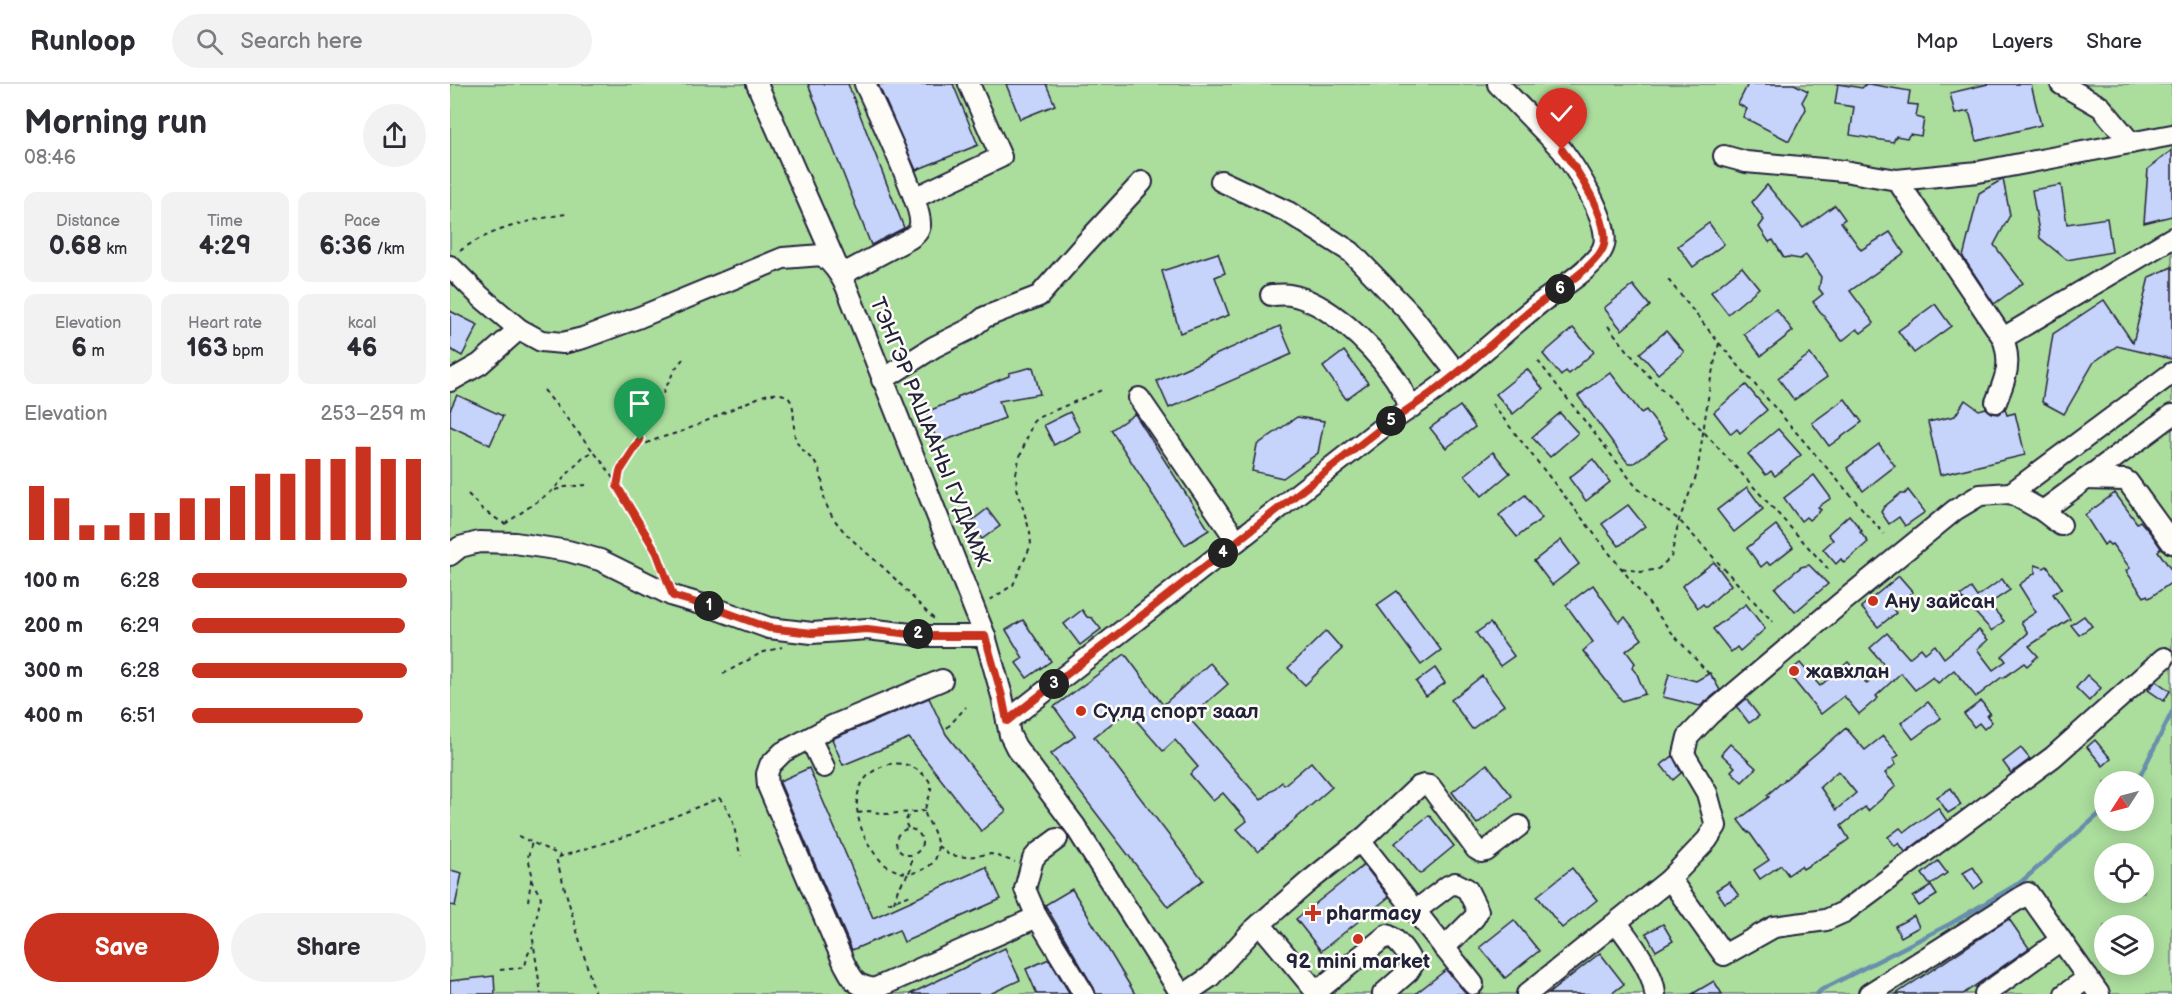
<!DOCTYPE html>
<meta charset="utf-8">
<style>
body{margin:0;font-family:"Balsamiq Sans",sans-serif;background:#f2f2f3;color:#2b2b33;height:100vh;display:flex;flex-direction:column;font-size:22px;white-space:nowrap}
*{box-sizing:border-box;margin:0}
p{font-size:20px;color:#7c7c81}
.icon{flex:none;width:33px;height:33px;fill:none;stroke:currentColor;stroke-width:2;stroke-linecap:round;stroke-linejoin:round}
.map{position:relative;flex:1;overflow:hidden}
.panel{display:flex;flex-direction:column;background:#fff;width:450px}
.panel>*{flex:none}
.needle{width:39px;rotate:234deg}
.buttons{position:absolute;left:1644px;top:687px;display:grid;gap:12px}
.buttons a{display:grid;place-items:center;width:60px;height:60px;border-radius:50%;background:#fff;box-shadow:0 3px 15px #0003;font-size:30px}
.pin{position:absolute;display:grid;place-items:center;width:51px;height:51px;color:#fff;margin:-62px -26px;border-radius:50% 50% 50% 0;rotate:-45deg;box-shadow:0 0 6px #0007}
.pin .icon{rotate:45deg}
.km{position:absolute;width:30px;height:30px;margin:-15px;border-radius:50%;background:#222;color:#fff;font-size:16px;line-height:30px;text-align:center}
.round{display:grid;place-items:center;flex:none;width:63px;height:63px;border-radius:32px;background:#f2f2f3}
.head{display:flex;align-items:center;justify-content:space-between;height:102px;padding:0 24px}
h1{font-size:33px;font-weight:800;line-height:45px}
.stats{display:grid;grid-template-columns:repeat(3,1fr);gap:9px;height:102px;padding:6px 24px}
.stats div{display:grid;align-content:center;border-radius:12px;background:#f2f2f3;text-align:center}
.stats b{font-size:26px;font-weight:800}
.stats small{font-size:16px;font-weight:400}
.stats p{font-size:16px}
.chart{height:168px;padding:12px 24px}
.chart p{display:flex;justify-content:space-between}
.chart svg{width:100%;height:108px;margin-top:6px;stroke:#c8321e;stroke-width:6}
.cta{display:flex;gap:12px;margin-top:auto;padding:12px 24px}
.cta a{flex:1;height:69px;border-radius:36px;background:#c8321e;color:#fff;font-size:24px;font-weight:800;line-height:69px;text-align:center}
.cta a+a{background:#f2f2f3;color:#2b2b33}
ul{padding:0 24px;list-style:none;font-size:20px}
li{display:grid;grid-template-columns:96px 72px 1fr;align-items:center;height:45px}
li i{height:15px;border-radius:8px;background:#c8321e}
header{display:flex;align-items:center;gap:36px;box-sizing:border-box;height:84px;padding:0 30px;background:#fff;border-bottom:2px solid #e1e1e2}
header strong{font-size:28px}
nav{display:flex;gap:33px;margin-inline-start:auto;font-size:21px}
.search{width:420px;height:54px;background:#f2f2f3;display:flex;align-items:center;gap:15px;box-sizing:border-box;padding:0 21px;border-radius:33px;color:#7c7c81;font-size:22px}
main{display:flex;flex:1;min-height:0}
.map>svg:first-child{display:block}
.green{fill:#abdd9d;stroke:#66806c;stroke-width:1.5;fill-rule:evenodd}
.lines{fill:none;stroke-linecap:round;stroke-linejoin:round}
.stream{stroke:#678fac;stroke-width:4.5}
.building{fill:#c6d3fa;stroke:#22223b;stroke-width:1.5;fill-rule:evenodd}
.minor-casing{stroke:#22223b;stroke-width:24}
.path{stroke:#22223b;stroke-width:2;stroke-dasharray:4.5 4.5;stroke-linecap:butt}
.minor{stroke:#fdfcf7;stroke-width:20}
.route-casing{stroke:#fff;stroke-width:12}
.route{stroke:#c8321e;stroke-width:8}
.poi-dot{fill:#c8321e;stroke:#fdfcf7;stroke-width:2}
.labels{text-anchor:middle;dominant-baseline:central;stroke-width:5;stroke-linejoin:round;paint-order:stroke}
.street-label{font-size:21px;fill:#22223b;stroke:#fdfcf7}
.poi-label{font-size:21px;font-weight:bold;fill:#22223b;stroke:#fdfcf7;text-anchor:start}
</style>
<header>
<strong>Runloop</strong>
<div class="search"><svg class="icon" aria-label="search" viewBox="0 0 24 24"><circle cx="10" cy="10" r="6"/><path d="M15 15l6 6"/></svg>Search here</div>
<nav><a>Map</a><a>Layers</a><a>Share</a></nav>
</header>
<main>
<section class="panel">
<div class="head"><div><h1>Morning run</h1><p>08:46</p></div><a class="round"><svg class="icon" aria-label="share" viewBox="0 0 24 24"><path d="M12 15V3M7 8l5-5 5 5M5 13v7h14v-7"/></svg></a></div>
<div class="stats">
<div><p>Distance</p><b>0.68<small> km</small></b></div>
<div><p>Time</p><b>4:29</b></div>
<div><p>Pace</p><b>6:36<small> /km</small></b></div>
</div>
<div class="stats">
<div><p>Elevation</p><b>6<small> m</small></b></div>
<div><p>Heart rate</p><b>163<small> bpm</small></b></div>
<div><p>kcal</p><b>46</b></div>
</div>
<div class="chart"><p><span>Elevation</span>253–259 m</p>
<svg viewBox="0 0 160 44" preserveAspectRatio="none"><path d="M5 44V22M15 44V27M25 44V38M35 44V38M45 44V33M55 44V33M65 44V27M75 44V27M85 44V22M95 44V17M105 44V17M115 44V11M125 44V11M135 44V6M145 44V11M155 44V11"/></svg>
</div>
<ul>
<li><b>100 m</b>6:28<i style="width:92%"></i></li>
<li><b>200 m</b>6:29<i style="width:91%"></i></li>
<li><b>300 m</b>6:28<i style="width:92%"></i></li>
<li><b>400 m</b>6:51<i style="width:73%"></i></li>
</ul>
<div class="cta"><a>Save</a><a>Share</a></div>
</section>
<div class="map">
<svg width="1722" height="910" viewBox="0 0 1722 910">
<rect width="100%" height="100%" fill="#f2f4f8"/>
<filter id="ink" filterUnits="userSpaceOnUse"><feTurbulence type="fractalNoise" baseFrequency=".0167" numOctaves="2"/><feDisplacementMap in="SourceGraphic" scale="12" xChannelSelector="R" yChannelSelector="G"/><feConvolveMatrix kernelMatrix="1 2 1 2 8 2 1 2 1" color-interpolation-filters="sRGB"/></filter>
<g filter="url(#ink)">
<path class="green" d="M0 0H1722V910H0ZM1654 698H1694V736H1654ZM1654 770H1694V808H1654ZM1654 842H1694V880H1654Z"/>
<g class="lines">
<g class="stream">
<path d="M1687 698 1722 628"/>
<path d="M1367 910 1371 906 1500 840 1571 798 1654 726"/>
</g>
</g>
<g class="building">
<path d="M358 0H398L454 144 421 161Z"/>
<path d="M428 0H503L528 61 466 86Z"/>
<path d="M556 0H596L605 21 570 35Z"/>
<path d="M1298 0H1344L1358 7 1352 18 1356 25 1339 57 1293 33 1297 25 1288 20Z"/>
<path d="M1388 0 1412 4 1416 0H1419L1460 7 1458 20 1468 21 1466 33 1474 35 1471 52 1460 50 1457 54 1446 52 1443 58 1400 51 1404 23 1385 20Z"/>
<path d="M1538 0H1581L1591 41 1527 57 1519 27 1505 30 1500 9Z"/>
<path d="M1722 66V132L1694 139 1698 85Z"/>
<path d="M1553 95 1560 131 1544 161 1573 199 1544 220 1513 173 1529 109Z"/>
<path d="M1317 101 1353 144 1385 121 1395 135 1391 138 1411 166 1440 148 1454 169 1400 207 1424 239 1411 249 1407 245 1392 257 1363 218 1373 210 1369 205 1371 193 1356 171 1350 175 1338 173 1334 174 1323 156 1319 158 1309 143 1314 136 1302 118Z"/>
<path d="M1611 101 1617 140 1657 134 1662 168 1617 176 1590 154 1582 106Z"/>
<path d="M1259 139 1274 160 1243 183 1228 162Z"/>
<path d="M768 169 775 189 765 193 779 231 730 249 712 187Z"/>
<path d="M1292 183 1309 204 1278 230 1261 208Z"/>
<path d="M1722 183V275L1667 262 1644 278 1614 330 1592 318 1603 250 1654 216 1683 259 1699 193Z"/>
<path d="M1183 201 1200 222 1172 246 1154 224Z"/>
<path d="M1485 220 1501 242 1464 269 1448 247Z"/>
<path d="M1326 225 1343 247 1311 272 1294 250Z"/>
<path d="M0 227 28 241 12 272 0 265Z"/>
<path d="M830 242 842 270 719 324 707 297Z"/>
<path d="M1123 244 1144 268 1119 290 1116 287 1111 292 1093 270Z"/>
<path d="M1216 247 1234 268 1208 290 1190 269Z"/>
<path d="M894 267 918 299 896 315 873 283Z"/>
<path d="M1360 270 1377 293 1344 316 1328 294Z"/>
<path d="M583 283 590 310 549 317 555 334 488 359 476 328 508 315 507 313 559 292V289Z"/>
<path d="M1077 285 1093 305 1063 330 1046 310Z"/>
<path d="M1160 288 1191 329 1196 326 1217 354 1184 379H1178L1128 312Z"/>
<path d="M1296 301 1317 326 1290 349 1287 345 1281 350 1264 328Z"/>
<path d="M7 311 53 332 40 361 0 342V326Z"/>
<path d="M1395 315 1412 338 1379 362 1362 339Z"/>
<path d="M1515 316 1529 326 1536 324 1542 329 1548 330 1555 325 1557 331 1565 329 1575 371 1490 391 1478 338 1505 332Z"/>
<path d="M1010 322 1025 343 996 364 980 344Z"/>
<path d="M620 328 630 347 604 361 594 341Z"/>
<path d="M1110 329 1128 349 1100 373 1082 353Z"/>
<path d="M685 330 759 446 735 461 661 346Z"/>
<path d="M847 333 874 337 868 369 833 394 802 387 807 361Z"/>
<path d="M1328 345 1351 371 1325 392 1321 387 1316 391 1298 370Z"/>
<path d="M1429 360 1445 382 1413 407 1397 384Z"/>
<path d="M1043 368 1060 389 1032 412 1015 391Z"/>
<path d="M1143 375 1160 398 1136 417 1119 394Z"/>
<path d="M1364 391 1381 414 1368 423 1371 426 1359 436 1356 433 1351 437 1334 414Z"/>
<path d="M1297 403 1313 425 1284 448 1267 426Z"/>
<path d="M1458 406 1475 428 1455 442 1449 433 1439 440 1431 428 1434 423 1450 410H1455Z"/>
<path d="M1665 409 1687 439 1690 437 1702 451 1711 464 1708 467 1722 487V498L1699 514 1697 511 1694 513 1676 487 1680 484 1662 460 1660 461 1657 458 1654 461 1635 431Z"/>
<path d="M1075 411 1092 434 1067 453 1049 431Z"/>
<path d="M1178 421 1195 442 1169 462 1152 440Z"/>
<path d="M537 425 550 442 532 455 519 439Z"/>
<path d="M1399 431 1412 447 1410 448 1418 458 1394 479 1391 475 1386 480 1373 465 1383 456 1378 450Z"/>
<path d="M1326 441 1343 463 1320 481 1317 478 1311 483 1297 464Z"/>
<path d="M1111 456 1129 480 1102 501 1084 477Z"/>
<path d="M1264 478 1281 501 1256 523 1253 520 1248 524 1232 502Z"/>
<path d="M1359 481 1378 500 1345 528 1325 504 1351 483Z"/>
<path d="M1585 481 1594 484 1597 482 1612 504 1603 510 1620 535 1579 562 1588 572 1577 582 1574 579 1553 594 1552 593 1526 613 1504 586 1488 599 1483 593 1465 606 1451 589 1426 612 1428 614 1409 630 1394 612 1371 630 1338 589 1350 579 1370 602 1398 578 1417 600 1436 583 1420 564 1437 549 1459 574 1471 564 1475 569 1485 561 1494 574 1529 546 1538 556 1527 565 1543 586 1556 577 1552 572 1578 549 1571 538 1586 528 1569 501 1585 489Z"/>
<path d="M1449 492 1463 508 1443 525 1446 529 1428 543 1411 523Z"/>
<path d="M1552 495 1560 506 1539 520 1554 537 1542 547 1510 512 1521 504 1527 513Z"/>
<path d="M1143 501 1169 538 1175 533 1192 555 1176 567 1185 579 1182 584 1187 590 1195 610 1172 617 1133 567 1143 558 1116 521Z"/>
<path d="M947 507 991 566 971 581 927 521Z"/>
<path d="M1296 520 1315 545 1290 567 1287 563 1281 568 1263 545Z"/>
<path d="M632 526 637 533 642 534 651 545 630 561 614 540Z"/>
<path d="M1634 532 1642 542 1629 551 1621 541Z"/>
<path d="M573 536 601 577 577 594 566 579 573 574 556 546Z"/>
<path d="M1040 539 1064 572 1050 582 1026 549Z"/>
<path d="M876 547 892 565 855 601 838 584Z"/>
<path d="M675 570 713 621 760 579 778 600 739 634 811 716 832 698 834 701 861 678 882 703 808 768 787 745 797 737 773 709 763 717 740 690 748 683 725 656 713 667 678 627 644 653 753 796 718 823 601 670 625 652 604 623Z"/>
<path d="M985 584 995 599 976 612 966 598Z"/>
<path d="M1260 589 1270 606 1250 622 1213 613 1219 590 1246 597Z"/>
<path d="M1637 591 1651 604 1639 617 1626 604Z"/>
<path d="M1032 592 1054 621 1022 645 1001 616Z"/>
<path d="M1706 597 1720 607 1714 617 1698 606Z"/>
<path d="M479 614 496 650 556 727 531 747 459 654 393 681 382 655Z"/>
<path d="M1296 615 1309 632 1299 639 1287 623Z"/>
<path d="M1531 617 1540 629 1537 632 1542 638 1534 645 1529 639 1524 643 1514 630Z"/>
<path d="M1478 618 1491 634 1463 655 1451 639Z"/>
<path d="M1396 644 1415 666 1433 652 1449 671 1443 675 1446 680 1435 689 1446 702 1418 727 1415 723 1391 742 1399 755 1381 768 1353 785 1351 782 1338 791 1331 781 1310 795 1304 786 1319 776 1299 748 1298 749 1288 736 1319 713 1317 711ZM1388 687 1406 709 1386 726 1370 703Z"/>
<path d="M1645 656 1661 675 1653 682 1637 663Z"/>
<path d="M1280 660 1306 684 1292 698 1281 687 1285 683 1271 670Z"/>
<path d="M1571 664 1580 675 1561 689 1553 678Z"/>
<path d="M1223 672 1231 689 1223 696 1211 681Z"/>
<path d="M1037 680 1062 712 1027 740 1002 708Z"/>
<path d="M359 684 423 834 536 783 551 815 454 858 449 846 402 866 330 699V697Z"/>
<path d="M1501 704 1511 721 1498 729 1487 713Z"/>
<path d="M1488 724 1497 737 1455 768 1449 759 1445 762 1438 753 1450 744 1454 748Z"/>
<path d="M979 731 1004 762 970 790 945 759Z"/>
<path d="M1488 777 1497 789 1480 801 1472 790Z"/>
<path d="M914 781 939 813 871 867 846 835Z"/>
<path d="M1523 783 1533 798 1524 805 1513 789Z"/>
<path d="M1122 784 1147 816 1112 844 1087 812Z"/>
<path d="M0 786 12 789 5 822 0 821Z"/>
<path d="M1279 798 1289 812 1275 819 1266 806Z"/>
<path d="M1481 802 1487 811 1469 822 1463 813Z"/>
<path d="M622 805 685 910H646L644 904 595 821Z"/>
<path d="M1464 832 1469 843 1451 853 1445 842Z"/>
<path d="M1559 835 1579 864 1513 910H1446Z"/>
<path d="M1064 836 1089 867 1055 894 1030 863Z"/>
<path d="M1213 840 1223 857 1206 867 1196 849Z"/>
<path d="M555 864 570 896 540 910H460Z"/>
<path d="M1150 869 1174 900 1161 910H1098Z"/>
<path d="M599 875 620 910H587L576 885Z"/>
<path d="M996 886 1017 910H965Z"/>
<path d="M44 892 45 910H0V897Z"/>
<path d="M1264 897 1272 910H1242Z"/>
</g>
<g class="lines">
<g class="minor-casing">
<g id="minor">
<path d="M307 0 391 191 459 155C465 151 469 148 470 141 473 123 425 22 415 0"/>
<path d="M1611 0 1651 23 1681 59"/>
<path d="M1274 72 1296 78 1394 87 1447 96 1528 88 1722 51"/>
<path d="M1447 96 1553 254 1722 154"/>
<path d="M771 97 838 128 901 168 959 228 1006 288"/>
<path d="M464 114 551 73 519 0"/>
<path d="M0 182 31 213 69 245 91 257 113 259 133 254 190 233 333 174 372 171C382 179 390 190 396 202L535 552 552 612 560 651 566 663 625 742 731 910"/>
<path d="M821 211C827 211 834 210 840 211 877 217 921 261 942 290 950 300 955 312 960 323"/>
<path d="M432 296 484 263 520 245 535 233 589 212 633 162 692 98"/>
<path d="M0 297 30 280 69 245"/>
<path d="M689 314 787 457"/>
<path d="M1546 318C1556 293 1562 280 1553 254"/>
<path d="M1636 395 1675 396 1678 398 1722 459"/>
<path d="M1561 409 1722 289"/>
<path d="M1593 427 1722 331"/>
<path d="M0 471 10 463 29 458 65 459 118 467 150 476 223 512 264 524 319 544 362 549 417 545 478 552H535"/>
<path d="M492 596 382 642 333 668 320 681 317 690 318 702 394 879C403 896 404 901 424 905L587 833"/>
<path d="M557 637 938 339C956 327 974 315 991 302 1025 276 1056 246 1090 219 1106 207 1149 181 1154 161 1160 137 1126 85 1112 66L1048 0"/>
<path d="M360 654 374 683"/>
<path d="M607 755 588 769 583 775 575 805 587 833 634 910"/>
<path d="M910 757 1023 900"/>
<path d="M1220 795 1274 871 1324 843 1376 836 1394 828 1603 673 1714 574"/>
<path d="M965 827 998 802 1005 799 1017 805 1028 827 1024 834 994 864"/>
<path d="M1167 839C1180 857 1204 887 1205 910"/>
<path d="M810 840 868 910"/>
<path d="M866 908 937 851C947 855 960 871 962 882L958 888 933 910"/>
<path d="M735 910 760 893 802 847 857 799 916 752 968 703 974 701 980 702 1026 765 1031 768 1036 767 1069 742"/>
<path d="M1077 910 1220 795 1257 756 1266 742 1257 709 1234 670 1238 653 1260 630 1391 519 1505 426 1530 411 1561 409 1593 427 1611 441"/>
<path d="M1419 910 1578 809 1649 910"/>
<path d="M1535 910 1611 856"/>
<path d="M1615 910 1638 894"/>
</g>
</g>
<g class="path">
<path d="M10 167C37 146 83 135 116 130"/>
<path d="M1158 242 1195 288 1252 346 1380 487"/>
<path d="M1269 259 1434 450"/>
<path d="M1088 277 1187 404 1229 436 1323 538"/>
<path d="M94 306 156 383 207 469 215 490"/>
<path d="M1042 320 1223 550 1268 600"/>
<path d="M185 366 225 285 233 275"/>
<path d="M167 402C167 389 176 374 186 366 201 354 221 352 238 345 264 334 289 321 315 311 352 303 341 333 345 353 347 364 362 373 367 382 375 393 371 410 377 422 387 447 417 468 436 486 453 502 468 520 485 536"/>
<path d="M105 406 115 403 136 401"/>
<path d="M18 410 34 427 55 440"/>
<path d="M55 440 102 407 134 372 144 368"/>
<path d="M1172 484 1191 488 1208 485 1221 473 1229 436 1247 390 1261 294 1269 259 1216 193"/>
<path d="M540 516 563 501 581 461 580 448 567 404 566 390 569 375 583 338 587 334 654 305"/>
<path d="M273 590 311 569 332 563"/>
<path d="M497 644 516 623"/>
<path d="M408 729 419 727 436 730 475 727"/>
<path d="M458 744 455 738 460 728"/>
<circle cx="459" cy="758" r="13"/>
<path d="M68 752 112 772"/>
<path d="M488 762 499 771 516 773 541 770 565 778"/>
<path d="M81 796 91 813 84 844 82 849 91 910"/>
<path d="M78 817 82 790 78 773 82 758"/>
<path d="M444 818 448 805 458 790C485 785 494 772 483 746 481 741 476 735 475 729 474 721 482 711 481 703 481 698 477 694 474 691 458 676 438 676 421 689 393 711 412 759 433 779 440 785 449 788 458 790L461 785V771"/>
<path d="M438 819 461 811"/>
<path d="M50 886 70 884 75 882 78 870 83 862"/>
<path d="M145 910 106 774 180 751 269 714C287 733 283 749 291 772"/>
</g>
<use href="#minor" class="minor"/>
</g>
</g>
<g class="lines" filter="url(#ink)">
<g class="route-casing">
<path id="route" d="M190 356 170 387 167 402 207 469 223 512 264 524 319 544 345 547 362 549 417 545 478 552H535L552 612 557 637 938 339C956 327 974 315 991 302 1025 276 1056 246 1090 219 1106 207 1149 180 1154 161 1160 137 1127 85 1112 66"/>
</g>
<use href="#route" class="route"/>
</g>
<g class="poi-dot">
<circle cx="1423" cy="517" r="6"/>
<circle cx="1344" cy="587" r="6"/>
<circle cx="631" cy="627" r="6"/>
<path d="M860 820h6v6h6v6h-6v6h-6v-6h-6v-6h6z"/>
<circle cx="908" cy="855" r="6"/>
</g>
<g class="labels">
<g class="street-label">
<text transform="translate(480 348) rotate(68)">ТЭНГЭР РАШААНЫ ГУДАМЖ</text>
</g>
<g class="poi-label">
<text x="1435" y="517">Ану зайсан</text>
<text x="1356" y="587">жавхлан</text>
<text x="643" y="627">Сүлд спорт заал</text>
<text x="876" y="829">pharmacy</text>
<text x="908" y="877" text-anchor="middle">92 mini market</text>
</g>
</g>
</svg>
<div class="buttons">
<a><svg class="needle" viewBox="-14 -14 28 28"><path d="M0-13l5 13h-10z" fill="#e53935"/><path d="M0 13l5-13h-10z" fill="#7c7c81"/></svg></a>
<a><svg class="icon" aria-label="locate" viewBox="0 0 24 24"><circle cx="12" cy="12" r="6"/><path d="M12 2v4M12 18v4M2 12h4M18 12h4"/></svg></a>
<a><svg class="icon" aria-label="layers" viewBox="0 0 24 24"><path d="M12 4l9 5-9 5-9-5zM3 14l9 5 9-5"/></svg></a>
</div>
<div class="pin" style="left:190px;top:356px;background:#1e9e55"><svg class="icon" aria-label="arrive" viewBox="0 0 24 24"><path d="M6 21V4h12l-3 4 3 4H6"/></svg></div>
<div class="pin" style="left:1112px;top:66px;background:#d93025"><svg class="icon" aria-label="check" viewBox="0 0 24 24"><path d="M5 12l5 5 9-10"/></svg></div>
<b class="km" style="left:259px;top:522px">1</b>
<b class="km" style="left:468px;top:550px">2</b>
<b class="km" style="left:604px;top:600px">3</b>
<b class="km" style="left:773px;top:469px">4</b>
<b class="km" style="left:941px;top:337px">5</b>
<b class="km" style="left:1110px;top:205px">6</b>
</div>
</main>
